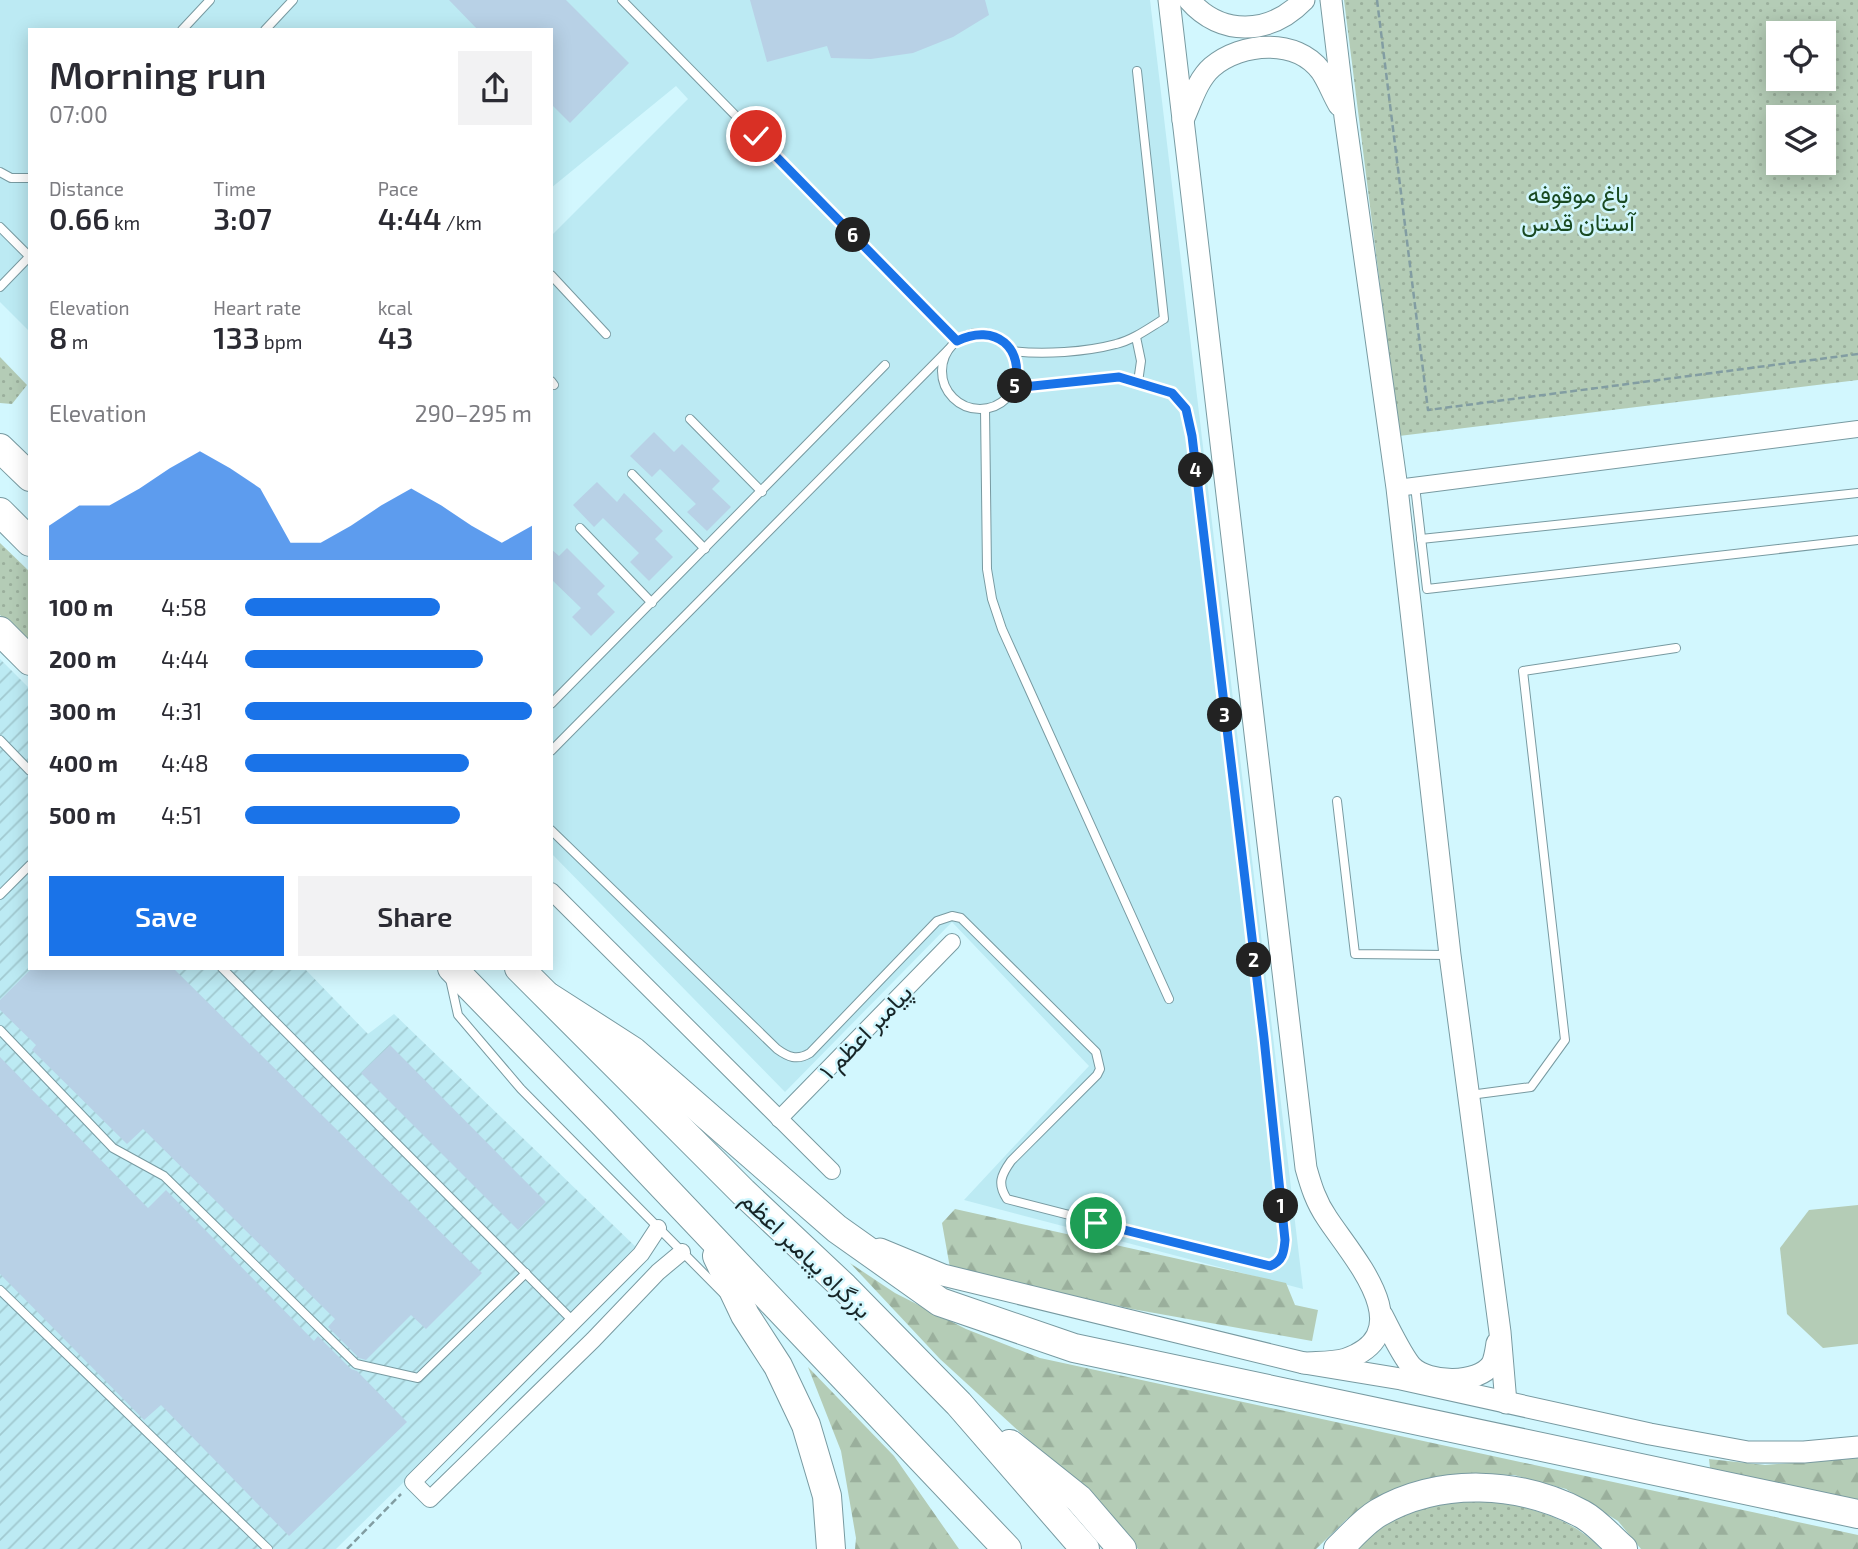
<!DOCTYPE html>
<meta charset="utf-8">
<style>
body{margin:0;font-family:"Exo 2",Vazirmatn,sans-serif;background:#f2f2f3;color:#2b2b33;height:100vh;display:flex;flex-direction:column;font-size:26px;white-space:nowrap}
*{box-sizing:border-box;margin:0}
p{font-size:23px;color:#7c7c81}
.icon{flex:none;width:38px;height:38px;fill:none;stroke:currentColor;stroke-width:2;stroke-linecap:round;stroke-linejoin:round}
.map{position:relative;flex:1;overflow:hidden}
.details{position:absolute;left:28px;top:28px;width:525px;height:942px;display:flex;flex-direction:column;background:#fff;border-radius:0px;box-shadow:0 4px 18px #0003}
.details>*{flex:none}
.buttons{position:absolute;left:1766px;top:21px;display:grid;gap:14px}
.buttons a{display:grid;place-items:center;width:70px;height:70px;border-radius:0px;background:#fff;box-shadow:0 4px 18px #0003;font-size:35px}
.pin{position:absolute;display:grid;place-items:center;width:60px;height:60px;color:#fff;margin:-30px;border:4px solid #fff;border-radius:50%;box-shadow:0 2px 7px #0007}
.km{position:absolute;width:35px;height:35px;margin:-18px;border-radius:50%;background:#222;color:#fff;font-size:19px;line-height:35px;text-align:center}
.round{display:grid;place-items:center;flex:none;width:74px;height:74px;border-radius:0px;background:#f2f2f3}
.head{display:flex;align-items:center;justify-content:space-between;height:119px;padding:0 21px}
h1{font-size:38px;font-weight:600;line-height:52px}
.metrics{display:grid;grid-template-columns:repeat(3,1fr);gap:10px;height:119px;padding:7px 21px}
.metrics div{display:grid;align-content:center}
.metrics b{font-size:30px;font-weight:600}
.metrics small{font-size:19px;font-weight:400}
.metrics p{font-size:19px}
.chart{height:196px;padding:14px 21px}
.chart p{display:flex;justify-content:space-between}
.chart svg{width:100%;height:126px;margin-top:7px;fill:#1a73e8;opacity:.7}
.action{display:flex;gap:14px;margin-top:auto;padding:14px 21px}
.action a{flex:1;height:80px;border-radius:0px;background:#1a73e8;color:#fff;font-size:28px;font-weight:600;line-height:80px;text-align:center}
.action a+a{background:#f2f2f3;color:#2b2b33}
ul{padding:0 21px;list-style:none;font-size:23px}
li{display:grid;grid-template-columns:112px 84px 1fr;align-items:center;height:52px}
li i{height:18px;border-radius:9px;background:#1a73e8}
.map>svg:first-child{display:block}
.built{fill:#bceaf3}
.industrial{fill:url(#industrial-furrows)}
.green{fill:url(#green-dots);fill-rule:evenodd}
.forest{fill:url(#forest-firs)}
.pitch{fill:#b4ccb6}
.building{fill:#b8d1e6}
.lines{fill:none;stroke-linecap:round;stroke-linejoin:round}
.lane-casing{stroke:#789aa1;stroke-width:10}
.street-casing{stroke:#789aa1;stroke-width:18}
.secondary-casing{stroke:#789aa1;stroke-width:23}
.highway-casing{stroke:#789aa1;stroke-width:30}
.path{stroke:#829da2;stroke-width:2.5;stroke-dasharray:7 3.5;stroke-linecap:butt}
.lane{stroke:#fff;stroke-width:8}
.street{stroke:#fff;stroke-width:16}
.secondary{stroke:#fff;stroke-width:21}
.highway{stroke:#fff;stroke-width:28}
.route-casing{stroke:#fff;stroke-width:14}
.route{stroke:#1a73e8;stroke-width:9}
.labels{text-anchor:middle;dominant-baseline:central;stroke-width:5;stroke-linejoin:round;paint-order:stroke}
.park-label{font-size:24px;fill:#194a22;stroke:#d2f7fe}
.street-label{font-size:24px;fill:#172527;stroke:#d2f7fe}
</style>
<div class="map">
<svg width="1858" height="1549" viewBox="0 0 1858 1549">
<defs>
<pattern id="industrial-furrows" width="10" height="10" patternUnits="userSpaceOnUse" patternTransform="scale(1.75)"><rect width="10" height="10" fill="#bceaf3"/><path d="M-1 1l2-2M0 10L10 0M9 11l2-2" fill="none" stroke="#a1c9d0"/></pattern>
<pattern id="green-dots" width="8" height="8" patternUnits="userSpaceOnUse" patternTransform="scale(1.75)"><rect width="8" height="8" fill="#b4ccb6"/><path d="M2 2h.1M6 6h.1" fill="none" stroke="#9aaf9c" stroke-width="1.8" stroke-linecap="round"/></pattern>
<pattern id="forest-firs" width="22" height="20" patternUnits="userSpaceOnUse" patternTransform="scale(1.75)"><rect width="22" height="20" fill="#b4ccb6"/><path d="M5 1l3.5 6h-7zM16 11l3.5 6h-7z" fill="#9aaf9c"/></pattern>
</defs>
<rect width="100%" height="100%" fill="#d2f7fe"/>
<path class="built" d="M0 0H1150L1303 1289 964 1200 1089 1066 952 922 785 1092 551 853V236L688 99 676 86 551 188V30H30V332L0 302Z"/>
<path class="industrial" d="M0 659 30 689V968H304L368 1034 394 1014 639 1250 336 1549H0Z"/>
<g class="green">
<path d="M1344 0H1858V380L1399 436ZM1778 33H1824V79H1778ZM1778 117H1824V163H1778Z"/>
<path d="M0 357 27 385 12 404 0 403Z"/>
<path d="M0 543 30 572V644L0 615Z"/>
<path d="M1488 1499C1528 1508 1572 1517 1601 1549H1353L1391 1521 1439 1502Z"/>
</g>
<g class="forest">
<path d="M955 1209 1286 1283 1295 1305 1318 1310 1312 1341 1132 1309 950 1268 942 1223Z"/>
<path d="M850 1263 895 1293 966 1329 1040 1358 1858 1535V1549H1641L1618 1521 1566 1489 1514 1475 1455 1474 1394 1490 1347 1519 1316 1549H1138L1106 1511 940 1359Z"/>
<path d="M808 1367 894 1456 959 1549H855L856 1538 841 1451Z"/>
<path d="M1858 1458V1501L1710 1468 1709 1459 1765 1465Z"/>
</g>
<path class="pitch" d="M1858 1205V1344L1823 1348 1787 1314 1780 1248 1809 1210Z"/>
<g class="building">
<path d="M449 0H566L629 63 570 123 551 104V30H478Z"/>
<path d="M750 0H985L989 15 953 37 913 53 871 59 831 58 827 46 767 62Z"/>
<path d="M654 432 674 452 682 444 720 481 712 489 731 507 707 531 687 512 696 504 660 469 652 477 630 456Z"/>
<path d="M597 482 617 502 624 493 663 531 655 539 673 557 649 581 630 562 639 553 603 518 594 527 573 505Z"/>
<path d="M567 548 605 586 597 594 615 612 591 636 572 617 581 608 551 579V549L559 556Z"/>
<path d="M32 968H173L482 1273 426 1329 411 1315 366 1360 359 1358 328 1327 335 1319 143 1129 127 1144 32 1050 36 1045 0 1010V1000Z"/>
<path d="M390 1045 546 1202 518 1230 361 1073Z"/>
<path d="M0 1057 148 1208 166 1190 314 1341 318 1336 351 1369 357 1371 407 1422 289 1536 161 1405 144 1420 0 1274Z"/>
</g>
<g class="lines">
<g class="lane-casing">
<g id="lane">
<path d="M622 0 957 341"/>
<path d="M182 30 210 0"/>
<path d="M265 30 293 0"/>
<path d="M0 172 11 178H30"/>
<path d="M0 227 30 257"/>
<path d="M551 275 606 334"/>
<path d="M0 287 29 257"/>
<circle cx="980" cy="371" r="38"/>
<path d="M1136 337 1141 361 1138 382"/>
<path d="M1012 351C1043 355 1086 352 1116 344 1133 340 1149 328 1164 319L1137 71"/>
<path d="M551 381 554 385"/>
<path d="M985 409 987 569 992 599 1002 629 1169 999"/>
<path d="M690 419 762 492"/>
<path d="M632 474 705 549"/>
<path d="M1415 486 1427 589 1858 540"/>
<path d="M580 528 652 603"/>
<path d="M1421 539 1858 493"/>
<path d="M551 704 885 365"/>
<path d="M0 740 30 771"/>
<path d="M551 751 948 350"/>
<path d="M1337 801 1355 954 1447 955"/>
<path d="M551 830 777 1049C788 1057 797 1061 810 1053L937 921 952 916 961 918 1096 1052 1100 1069 1097 1075 1011 1161C1001 1175 997 1184 1007 1199L1257 1263C1279 1268 1283 1261 1285 1240L1264 1038 1192 436 1186 409 1172 393 1119 377 1014 388"/>
<path d="M0 895 30 865"/>
<path d="M222 968 570 1318"/>
<path d="M450 979 458 1015 521 1089 723 1293"/>
<path d="M0 1030 113 1148 164 1176 356 1364 418 1378 526 1273"/>
<path d="M1470 1095 1531 1087 1565 1040 1523 671 1676 648"/>
<path d="M0 1290 268 1549"/>
</g>
</g>
<g class="street-casing">
<g id="street">
<path d="M1397 488 1858 429"/>
<path d="M551 891 832 1171"/>
<path d="M779 1119 952 942"/>
<path d="M658 1228 641 1254 413 1482 430 1499 593 1340 658 1272 682 1252"/>
</g>
</g>
<g class="secondary-casing">
<g id="secondary">
<path d="M1169 0 1306 1168C1311 1186 1316 1202 1327 1218 1351 1255 1423 1332 1346 1359 1334 1363 1317 1362 1304 1363"/>
<path d="M1189 0C1221 37 1270 35 1304 0"/>
<path d="M1331 0 1345 117 1397 488 1450 955 1500 1332 1506 1403"/>
<path d="M1183 120C1191 103 1197 80 1212 67 1242 42 1296 38 1321 71 1328 81 1333 95 1339 105"/>
<path d="M880 1249 943 1275 1304 1363 1401 1379 1650 1434 1748 1452H1804L1858 1447"/>
<path d="M1382 1315C1389 1328 1402 1356 1412 1367 1428 1383 1478 1385 1492 1364 1495 1358 1496 1349 1497 1343"/>
</g>
</g>
<g class="highway-casing">
<g id="highway">
<path d="M0 448 30 477"/>
<path d="M0 512 30 542"/>
<path d="M0 631 30 661"/>
<path d="M452 968 602 1122 1007 1549"/>
<path d="M519 968 743 1192 844 1287 959 1404 1085 1549"/>
<path d="M549 997 633 1051 837 1229 940 1302 1074 1348 1858 1514"/>
<path d="M717 1256 745 1315 778 1366 806 1425 827 1496 831 1549"/>
<path d="M1010 1444 1079 1499 1122 1549"/>
<path d="M1338 1549C1350 1538 1363 1522 1378 1513 1440 1477 1520 1481 1582 1514 1597 1522 1610 1538 1623 1549"/>
</g>
</g>
<g class="path">
<path d="M1377 0 1428 410 1858 354"/>
<path d="M347 1549 401 1494"/>
</g>
<use href="#lane" class="lane"/>
<use href="#street" class="street"/>
<use href="#secondary" class="secondary"/>
<use href="#highway" class="highway"/>
</g>
<g class="lines">
<g class="route-casing">
<path id="route" d="M756 136 957 341C995 322 1026 348 1014 388L1119 377 1172 393 1186 409 1192 436 1264 1038 1285 1240C1284 1252 1283 1261 1270 1266L1096 1223"/>
</g>
<use href="#route" class="route"/>
</g>
<g class="labels">
<g class="park-label">
<text x="1578" y="193">باغ موقوفه<tspan x="1578" dy="28">آستان قدس</tspan></text>
</g>
<g class="street-label">
<text transform="translate(865 1031) rotate(-46)">پیامبر اعظم ۱</text>
<text transform="translate(807 1254) rotate(44)">بزرگراه پیامبر اعظم</text>
</g>
</g>
</svg>
<div class="buttons">
<a><svg class="icon" aria-label="locate" viewBox="0 0 24 24"><circle cx="12" cy="12" r="6"/><path d="M12 2v4M12 18v4M2 12h4M18 12h4"/></svg></a>
<a><svg class="icon" aria-label="layers" viewBox="0 0 24 24"><path d="M12 4l9 5-9 5-9-5zM3 14l9 5 9-5"/></svg></a>
</div>
<div class="pin" style="left:1096px;top:1223px;background:#1e9e55"><svg class="icon" aria-label="arrive" viewBox="0 0 24 24"><path d="M6 21V4h12l-3 4 3 4H6"/></svg></div>
<div class="pin" style="left:756px;top:136px;background:#d93025"><svg class="icon" aria-label="check" viewBox="0 0 24 24"><path d="M5 12l5 5 9-10"/></svg></div>
<b class="km" style="left:1281px;top:1206px">1</b>
<b class="km" style="left:1254px;top:960px">2</b>
<b class="km" style="left:1225px;top:715px">3</b>
<b class="km" style="left:1196px;top:470px">4</b>
<b class="km" style="left:1015px;top:386px">5</b>
<b class="km" style="left:853px;top:235px">6</b>
<section class="details">
<div class="head"><div><h1>Morning run</h1><p>07:00</p></div><a class="round"><svg class="icon" aria-label="share" viewBox="0 0 24 24"><path d="M12 15V3M7 8l5-5 5 5M5 13v7h14v-7"/></svg></a></div>
<div class="metrics">
<div><p>Distance</p><b>0.66<small> km</small></b></div>
<div><p>Time</p><b>3:07</b></div>
<div><p>Pace</p><b>4:44<small> /km</small></b></div>
</div>
<div class="metrics">
<div><p>Elevation</p><b>8<small> m</small></b></div>
<div><p>Heart rate</p><b>133<small> bpm</small></b></div>
<div><p>kcal</p><b>43</b></div>
</div>
<div class="chart"><p><span>Elevation</span>290–295 m</p>
<svg viewBox="0 0 160 44" preserveAspectRatio="none"><path d="M0 44V32L10 25L20 25L30 19L40 12L50 6L60 12L70 19L80 38L90 38L100 32L110 25L120 19L130 25L140 32L150 38L160 32V44z"/></svg>
</div>
<ul>
<li><b>100 m</b>4:58<i style="width:68%"></i></li>
<li><b>200 m</b>4:44<i style="width:83%"></i></li>
<li><b>300 m</b>4:31<i style="width:100%"></i></li>
<li><b>400 m</b>4:48<i style="width:78%"></i></li>
<li><b>500 m</b>4:51<i style="width:75%"></i></li>
</ul>
<div class="action"><a>Save</a><a>Share</a></div>
</section>
</div>
